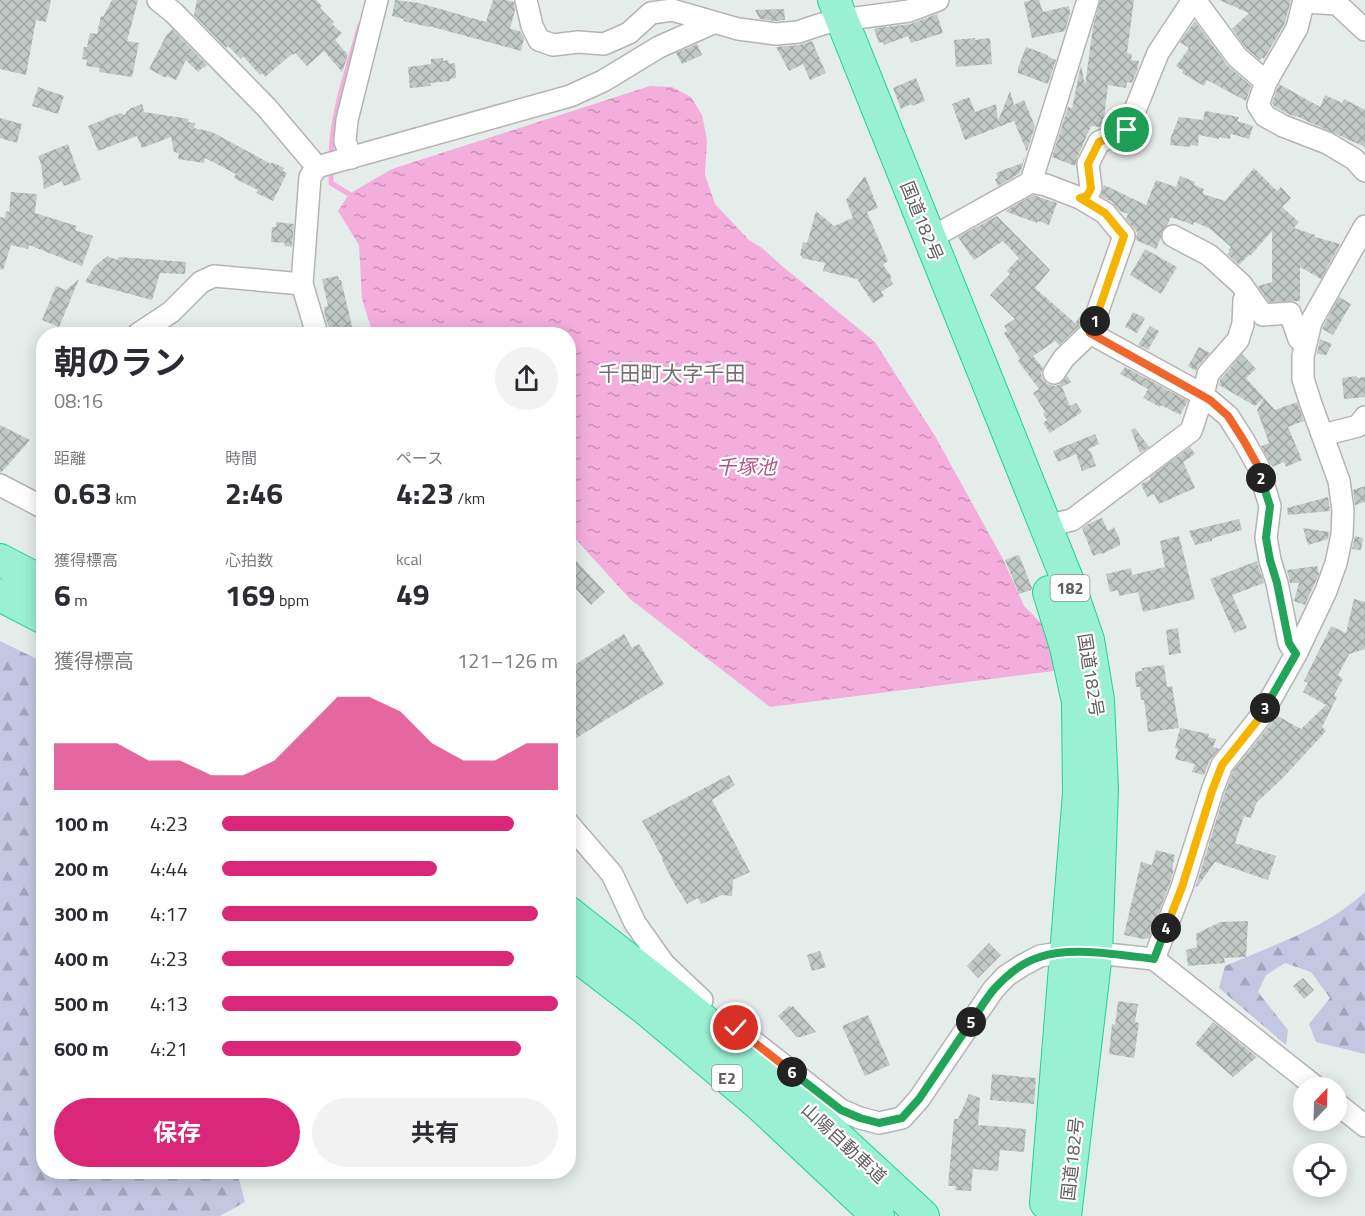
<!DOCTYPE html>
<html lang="ja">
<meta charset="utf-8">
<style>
body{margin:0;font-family:"Titillium Web","Noto Sans JP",sans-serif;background:#f2f2f3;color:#2b2b33;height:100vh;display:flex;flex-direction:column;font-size:22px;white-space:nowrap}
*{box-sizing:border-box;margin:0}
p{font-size:20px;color:#7c7c81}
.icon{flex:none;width:33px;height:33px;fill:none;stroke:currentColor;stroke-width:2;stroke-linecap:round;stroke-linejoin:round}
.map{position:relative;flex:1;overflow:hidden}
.drawer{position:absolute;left:36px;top:327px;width:540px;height:852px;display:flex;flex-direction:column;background:#fff;border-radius:24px;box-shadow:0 3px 15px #0003}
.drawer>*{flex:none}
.needle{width:39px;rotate:23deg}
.tools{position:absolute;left:1293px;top:1077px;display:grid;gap:12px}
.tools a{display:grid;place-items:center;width:54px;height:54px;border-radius:50%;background:#fff;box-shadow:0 3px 15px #0003;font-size:30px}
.pin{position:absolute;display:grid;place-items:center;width:51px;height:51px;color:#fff;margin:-26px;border:3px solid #fff;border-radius:50%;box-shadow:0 2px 6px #0007}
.km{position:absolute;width:30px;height:30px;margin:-15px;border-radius:50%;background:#222;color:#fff;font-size:16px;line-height:30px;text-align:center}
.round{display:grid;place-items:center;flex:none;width:63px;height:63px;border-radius:32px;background:#f2f2f3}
.overview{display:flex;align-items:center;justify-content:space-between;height:102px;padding:0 18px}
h1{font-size:33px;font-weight:700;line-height:45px}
.metrics{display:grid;grid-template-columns:repeat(3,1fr);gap:9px;height:102px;padding:6px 18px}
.metrics div{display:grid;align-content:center}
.metrics b{font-size:30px;font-weight:700}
.metrics small{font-size:16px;font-weight:400}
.metrics p{font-size:16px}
.chart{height:168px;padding:12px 18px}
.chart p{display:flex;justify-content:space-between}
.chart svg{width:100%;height:108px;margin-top:6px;fill:#db2777;opacity:.7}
.primary-button{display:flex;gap:12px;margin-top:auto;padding:12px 18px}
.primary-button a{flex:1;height:69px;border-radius:36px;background:#db2777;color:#fff;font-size:24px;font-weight:700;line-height:69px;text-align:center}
.primary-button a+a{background:#f2f2f3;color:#2b2b33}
ul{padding:0 18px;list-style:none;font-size:20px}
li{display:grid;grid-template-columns:96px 72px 1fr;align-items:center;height:45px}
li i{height:15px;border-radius:8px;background:#db2777}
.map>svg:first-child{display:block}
.forest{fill:url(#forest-firs)}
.water{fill:url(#water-ripples)}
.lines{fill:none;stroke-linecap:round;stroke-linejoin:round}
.stream{stroke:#f4aedc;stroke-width:5}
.building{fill:url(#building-cross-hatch)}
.minor-casing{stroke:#b8b2b5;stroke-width:24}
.highway-casing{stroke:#1cd68c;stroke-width:34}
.minor{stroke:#fff;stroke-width:21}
.highway{stroke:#99f0d2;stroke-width:32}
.split-1-casing{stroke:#fff;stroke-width:12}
.split-2-casing{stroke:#fff;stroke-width:12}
.split-3-casing{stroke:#fff;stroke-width:12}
.split-4-casing{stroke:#fff;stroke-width:12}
.split-5-casing{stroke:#fff;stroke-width:12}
.split-6-casing{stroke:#fff;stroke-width:12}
.split-7-casing{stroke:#fff;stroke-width:12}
.split-1{stroke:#f5b400;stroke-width:8}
.split-2{stroke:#f0652b;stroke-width:8}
.split-3{stroke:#22a559;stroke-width:8}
.split-4{stroke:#f5b400;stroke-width:8}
.split-5{stroke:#22a559;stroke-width:8}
.split-6{stroke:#22a559;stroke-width:8}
.split-7{stroke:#f0652b;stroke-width:8}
.labels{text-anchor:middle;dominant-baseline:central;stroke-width:4.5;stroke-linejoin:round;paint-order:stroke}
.shield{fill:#fff;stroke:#928e90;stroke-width:1.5}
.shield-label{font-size:16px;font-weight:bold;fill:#635d60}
.street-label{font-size:18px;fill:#635d60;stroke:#fff}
.water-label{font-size:20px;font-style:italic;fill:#b5538b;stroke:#fff}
.quarter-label{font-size:21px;fill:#756e72;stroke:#fff}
</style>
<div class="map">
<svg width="1365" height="1216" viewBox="0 0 1365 1216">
<defs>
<pattern id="forest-firs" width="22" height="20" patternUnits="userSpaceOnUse" patternTransform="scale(1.5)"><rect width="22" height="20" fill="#c4c7e2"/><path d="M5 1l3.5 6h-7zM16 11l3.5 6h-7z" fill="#a3a5bb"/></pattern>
<pattern id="water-ripples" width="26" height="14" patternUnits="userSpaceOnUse" patternTransform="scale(1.5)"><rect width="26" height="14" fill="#f4aedc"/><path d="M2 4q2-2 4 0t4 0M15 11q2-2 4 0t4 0" fill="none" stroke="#c991b6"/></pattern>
<pattern id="building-cross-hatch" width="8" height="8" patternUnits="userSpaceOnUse" patternTransform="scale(1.5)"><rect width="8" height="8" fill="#c1c9c5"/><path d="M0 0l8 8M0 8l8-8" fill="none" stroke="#a0a6a3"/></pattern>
</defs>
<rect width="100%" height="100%" fill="#e5edeb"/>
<g class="forest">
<path d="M0 641 43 662 44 1172H237L245 1202 220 1216H0Z"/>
<path d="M1365 892V1054L1316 1042 1309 1024 1330 998 1311 972 1285 963 1266 975 1258 992 1288 1030 1286 1045 1219 988 1225 966C1274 945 1326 928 1365 892Z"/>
</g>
<path class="water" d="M650 86 672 87 691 97 702 115 707 140 705 175 715 204 749 240 762 248 782 266 875 342 935 436 1003 559 1024 606 1046 628 1054 671 770 707 630 599 569 532 568 334H373L362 299 359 245 338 211 349 194 392 169Z"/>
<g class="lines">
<g class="stream">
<path d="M331 159C331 114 348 69 360 25"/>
<path d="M331 168V183L354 197"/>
</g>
</g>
<g class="building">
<path d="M0 0H51L46 22 36 20 26 75 0 69Z"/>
<path d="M112 0H138L127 41 139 43 132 77 99 72 100 68 86 66 87 60 82 59 84 47H87L90 33 97 34 101 16 103 17Z"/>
<path d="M197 0H316L322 6 320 8 334 22 332 24 342 33 335 40 348 55 342 72 324 51 307 66 295 53 293 55 292 54 265 77 262 73 260 75 243 56 241 59 228 46 226 48 194 15Z"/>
<path d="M395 0 419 3 486 22 493 0H506L514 2 515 10 510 29 520 31 524 38 521 51 429 26V27L403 21 404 19 392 16Z"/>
<path d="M1031 0H1039L1043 12 1069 6 1070 14 1065 31 1032 38 1024 2Z"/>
<path d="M1100 0H1134L1127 53 1132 54 1131 60 1139 61 1137 71 1132 83 1127 82 1126 88 1108 85 1103 126 1101 127 1091 126 1077 158 1075 166 1052 157 1068 107 1072 108 1081 65 1085 85 1093 27Z"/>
<path d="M1219 0H1291L1285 23 1264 59 1262 57 1260 60 1246 48 1232 29 1249 13Z"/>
<path d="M784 9 785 20 776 21 760 19 755 10Z"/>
<path d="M937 14 943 33 911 43 908 36 884 45 883 42 879 43 874 29 876 28 911 24Z"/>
<path d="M1195 21 1227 65 1251 86 1246 101 1207 80 1204 86 1182 73 1183 71 1176 66 1189 48 1180 42Z"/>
<path d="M172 29 207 65 204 68 203 67 198 72 186 60 176 80 167 76 166 78 149 69 166 36Z"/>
<path d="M975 38V40L990 38 992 64 956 67 954 40Z"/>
<path d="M812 41 826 73 810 80 803 64 789 71 776 47 799 45Z"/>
<path d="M697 44 702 55 682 64 676 53Z"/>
<path d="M1026 47 1048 55 1047 56 1056 60 1048 84 1018 73V68Z"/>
<path d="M443 58V61L448 60 449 64 455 63 456 78 450 79V81L430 83 431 86 410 88 408 67 431 64V59Z"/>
<path d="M916 78 925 101 912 106 911 104 901 109 893 88Z"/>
<path d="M1279 84 1320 107 1325 95 1342 103 1344 99 1365 110V147L1296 116V117L1288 114 1274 106 1272 103Z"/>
<path d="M38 87 64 96 58 114 32 106Z"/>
<path d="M1010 91 1014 105 1024 100 1035 126 1020 173 998 186 995 179 998 178 996 173 1022 163 1027 152 1014 121 965 140 952 104 969 97 975 112 996 104 998 121Z"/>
<path d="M142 104 144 112 189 119 188 122 195 123 194 128 212 132 271 164 272 162 284 168 283 171 287 173 273 201 256 193 258 190 234 178 236 174 205 158 204 163 178 159 179 153 174 152 171 137 142 148 137 136 98 151 88 126 120 113 125 115 127 111 130 110 129 109Z"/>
<path d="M1205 111 1239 117 1237 121 1253 126 1249 139 1231 134 1230 139 1219 137V139L1199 135 1198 146 1190 145V147L1170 145 1171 137 1179 117 1203 120Z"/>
<path d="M0 118 22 124 17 143 0 138Z"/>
<path d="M68 144 81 180 64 186 62 181 44 189 41 164 38 156Z"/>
<path d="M1254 168 1277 191 1281 187 1291 198 1282 207 1299 222 1294 228 1315 235V237L1340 244 1321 279 1300 267V301L1269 302 1258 286 1272 282V231L1250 256V254L1239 265 1227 254 1230 251 1228 250 1231 247 1209 228 1194 222 1193 225 1171 217 1167 225 1162 231 1161 238 1156 249 1136 240 1137 232 1126 219 1128 214 1120 211 1112 202 1101 196 1104 185 1146 205 1156 180 1176 187 1180 176 1195 182 1194 185 1204 189 1203 194 1225 201Z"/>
<path d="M865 176 878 208 867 212 888 261 883 265 892 277 890 278 893 284 881 292 884 296 873 303 857 279 823 271 825 263 802 258V256L800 255 803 242 807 243 816 211 834 226 853 218 846 200Z"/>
<path d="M11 192 37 194 35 213 77 226 75 230 93 236 82 266 29 245 28 249 11 245 3 270 0 269V217L5 218 6 211 9 212Z"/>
<path d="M1033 195 1057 203 1049 225 1038 221 1037 223 1005 211Z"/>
<path d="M997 216 1050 270 1035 288 1075 323 1081 315 1082 316 1079 326 1059 345 1055 341 1033 356 1043 368 1041 373 1042 378 1047 384 1054 386 1059 385 1067 376 1071 382 1062 387 1070 406 1076 403 1082 412 1050 433 1043 423 1047 420 1043 414 1045 412 1033 393 1039 389 1018 361 1020 359 1004 333 1007 331 1004 326 1015 319 990 295 1010 274 1007 271 1019 258 1003 241 974 260 958 237Z"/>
<path d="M276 222 294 224 292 247 284 246 285 243 271 242 272 227H276Z"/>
<path d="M1145 249 1177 267 1161 294 1130 275Z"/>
<path d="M107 256 117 260 119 257 186 262 185 274 160 273 152 300 85 282 94 267Z"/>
<path d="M338 276 339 280H341L354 334H331L325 316 324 307 328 306 322 279Z"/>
<path d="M79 279 59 327 42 320 56 286 66 290Z"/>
<path d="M1339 297 1351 304 1333 335 1322 329Z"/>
<path d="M1133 312 1145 318 1137 333 1125 327Z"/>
<path d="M1150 326 1159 331 1148 350 1138 345Z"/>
<path d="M1320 339 1332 344 1326 355 1317 354Z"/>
<path d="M1199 347 1210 353 1198 366 1196 371 1188 366Z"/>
<path d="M1242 354 1256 369 1246 378 1264 398 1255 406 1219 385 1220 380Z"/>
<path d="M1125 367 1188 401 1180 415 1161 405 1160 407 1143 398 1148 389 1120 374Z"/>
<path d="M1357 376V378L1365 377V397L1344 399 1342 378Z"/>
<path d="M1264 398 1275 410 1297 402 1304 421 1288 427 1302 460 1286 467 1284 462 1272 467 1261 446 1269 443 1257 410Z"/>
<path d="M0 425 30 440 1 473 0 472Z"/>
<path d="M1135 428 1149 447 1140 453 1131 430Z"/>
<path d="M1095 434 1099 444 1088 449 1089 451 1090 450 1096 466 1082 471 1076 454 1058 462 1053 451Z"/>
<path d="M1190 447 1195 454 1183 462 1195 488 1159 504 1154 494 1147 497 1141 484 1151 479 1150 477Z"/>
<path d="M1365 486V502L1355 505 1353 490Z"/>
<path d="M1328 497 1330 511 1288 515 1287 508Z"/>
<path d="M1102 518 1108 531 1114 527 1120 540V545L1102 554 1101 553 1093 556 1082 528 1088 524Z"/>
<path d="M1239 519 1242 530 1216 537 1212 539V541L1195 545 1189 531Z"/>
<path d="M1303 528 1329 532 1328 539 1308 545Z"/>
<path d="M1179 536 1195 599 1143 612 1138 592 1119 596 1118 590 1110 592 1106 574 1131 568 1132 575 1165 567 1160 541Z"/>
<path d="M1355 536 1363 538 1361 550 1352 549Z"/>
<path d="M568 552 605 592 591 605 575 588 568 594Z"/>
<path d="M1019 555 1032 588 1031 590 1019 594 1005 560Z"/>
<path d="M1257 561 1264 583 1232 595 1247 628 1234 633 1210 579Z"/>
<path d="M1317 566 1319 574 1305 605 1294 601 1299 583H1290L1287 570Z"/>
<path d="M1354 599 1365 602V649L1349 654 1338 675 1343 679 1334 695 1337 697 1322 727 1326 731 1281 780 1257 802 1251 818 1244 816 1235 843 1276 856 1268 880 1215 862 1197 887 1196 886 1224 795 1233 771 1271 724 1276 715 1301 729 1326 705 1303 692 1308 683 1304 681 1331 626 1346 633Z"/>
<path d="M1178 628 1181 653 1169 655 1166 630Z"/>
<path d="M624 634 632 648 639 644 664 684 568 743V669Z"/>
<path d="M1164 665 1167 687 1172 686 1179 728 1148 732 1144 700H1141L1140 687H1136L1135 672 1142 671V668Z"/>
<path d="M1180 728 1209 734 1208 737 1216 739 1213 747 1219 749 1210 760 1204 775 1192 772 1195 764 1175 759 1178 749 1175 748Z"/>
<path d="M729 775 735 785 712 800 750 872 733 880 732 896 722 895 701 904 698 898 687 904 675 885 663 862 662 857 642 821Z"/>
<path d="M1156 850 1175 855 1172 869 1174 870 1170 883 1149 938 1144 939 1124 935 1141 862 1152 865Z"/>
<path d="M1248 921 1246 957 1224 958 1225 963 1188 966 1186 950 1197 947 1196 934 1220 922Z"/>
<path d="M989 943 1001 955 978 978 967 966Z"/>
<path d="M820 951 826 967 812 971 807 955Z"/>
<path d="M1303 978 1314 990 1304 999 1293 986Z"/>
<path d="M1118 1001 1138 1004 1135 1022 1139 1023 1134 1058 1109 1054 1112 1024 1115 1025Z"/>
<path d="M789 1006 791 1008 793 1006 816 1032 801 1037H797L778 1016Z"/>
<path d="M868 1015 890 1065 865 1076 842 1026Z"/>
<path d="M1213 1022 1257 1057 1233 1077 1195 1044Z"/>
<path d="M992 1074 1036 1078 1034 1104 990 1100Z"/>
<path d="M969 1094 980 1098 978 1125 1026 1129 1024 1152 1000 1150 998 1171 973 1169 971 1191 955 1190 956 1186H948L954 1119H958Z"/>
</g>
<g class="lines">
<g class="minor-casing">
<g id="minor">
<path d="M158 0 174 13 267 108 317 167"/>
<path d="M526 0 532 26 539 40 553 45 578 42 604 44 629 33 651 13 672 10 738 29 776 34 798 32 822 24 841 20 909 11 938 0"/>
<path d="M1195 0 1237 57 1266 82"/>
<path d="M1304 0 1297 28 1266 82 1258 105 1265 116 1283 126 1327 143 1354 159 1365 171"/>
<path d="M1304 2 1337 4 1365 30"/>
<path d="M351 158 345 141 347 120 377 0"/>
<path d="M1031 182 1088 0"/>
<path d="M1173 236 1209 255 1241 284 1263 315 1290 313 1299 339 1305 343"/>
<path d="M929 239 1031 182 1046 185 1080 198 1087 196 1091 188 1088 164 1099 142 1127 130 1158 53 1193 0"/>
<path d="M1249 296 1244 300 1243 324 1238 340 1208 374 1203 395 1228 416 1244 441 1258 466 1270 506 1266 538 1270 560 1277 583 1289 643 1296 654"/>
<path d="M138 334 171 312 201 282 214 276 302 284"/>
<path d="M317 334 302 284 310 177 317 167 570 96 603 81 659 47 713 23"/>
<path d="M1054 373 1064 358 1090 333 1124 236 1105 213 1080 198"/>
<path d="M1323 435 1358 426 1365 417"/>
<path d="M0 485 44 508"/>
<path d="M1045 526 1072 520 1191 431 1203 395 1090 333"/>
<path d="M568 823 612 874 635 923 664 964 702 1000"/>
<path d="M1154 959 1182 887 1212 791 1222 765 1261 716 1296 654 1326 591 1336 563 1342 535 1343 510 1339 481 1311 404 1303 379V356L1311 322 1365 226"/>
<path d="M740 1031 841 1110 860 1118 879 1123 902 1118 919 1099 993 990 1006 976 1023 965 1040 956 1067 952 1096 953 1154 959 1317 1088"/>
<path d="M1336 1103 1365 1126"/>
</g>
</g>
<g class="highway-casing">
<g id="highway">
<path d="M834 0 1067 579 1088 640 1098 700 1102 789 1096 953 1065 1216"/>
<path d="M0 560 44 583"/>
<path d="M0 595 44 618"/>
<path d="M568 912 667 990 778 1082 923 1216"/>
<path d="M568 949 647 1010 760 1105 878 1216"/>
<path d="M1046 1203 1079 793 1078 702 1066 647 1049 592"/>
</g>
</g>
<use href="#minor" class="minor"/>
<use href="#highway" class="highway"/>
</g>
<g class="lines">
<g class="split-1-casing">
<path id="split-1" d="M1095 321 1124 236 1105 213 1080 198 1087 196 1091 188 1088 164 1099 142 1127 130"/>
</g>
<g class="split-2-casing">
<path id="split-2" d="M1095 321 1090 333 1210 400 1228 416 1244 441 1258 466 1261 478"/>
</g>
<g class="split-3-casing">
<path id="split-3" d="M1261 478 1270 506 1266 538 1270 560 1277 583 1289 643 1296 654 1265 708"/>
</g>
<g class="split-4-casing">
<path id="split-4" d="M1166 928 1182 887 1212 791 1222 765 1261 716 1265 708"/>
</g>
<g class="split-5-casing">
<path id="split-5" d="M971 1022C979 1011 986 998 995 988 1007 975 1023 962 1040 957 1071 946 1121 955 1154 959L1166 928"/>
</g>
<g class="split-6-casing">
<path id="split-6" d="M792 1072 841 1110 860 1118 879 1123 902 1118 919 1099 971 1022"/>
</g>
<g class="split-7-casing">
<path id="split-7" d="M736 1028 792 1072"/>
</g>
<use href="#split-1" class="split-1"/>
<use href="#split-2" class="split-2"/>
<use href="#split-3" class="split-3"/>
<use href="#split-4" class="split-4"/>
<use href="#split-5" class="split-5"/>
<use href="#split-6" class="split-6"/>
<use href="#split-7" class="split-7"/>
</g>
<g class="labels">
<g class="shield">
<rect x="1050.5" y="575" width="39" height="26" rx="4.5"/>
<rect x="712" y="1065" width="30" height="26" rx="4.5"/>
</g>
<g class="shield-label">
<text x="1070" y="588">182</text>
<text x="727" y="1078">E2</text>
</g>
<g class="street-label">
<text transform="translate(922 221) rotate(68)">国道182号</text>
<text transform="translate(1091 675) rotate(81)">国道182号</text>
<text transform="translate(844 1143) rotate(43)">山陽自動車道</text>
<text transform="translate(1072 1159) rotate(-84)">国道182号</text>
</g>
<g class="water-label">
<text x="746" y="466">千塚池</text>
</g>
<g class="quarter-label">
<text x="672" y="373">千田町大字千田</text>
</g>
</g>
</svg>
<div class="tools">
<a><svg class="needle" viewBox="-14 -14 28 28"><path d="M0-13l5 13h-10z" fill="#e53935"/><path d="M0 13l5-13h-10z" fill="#7c7c81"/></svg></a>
<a><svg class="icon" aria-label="locate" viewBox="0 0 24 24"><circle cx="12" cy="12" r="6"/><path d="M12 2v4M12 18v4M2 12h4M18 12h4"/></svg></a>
</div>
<div class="pin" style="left:1127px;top:130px;background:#1e9e55"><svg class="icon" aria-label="arrive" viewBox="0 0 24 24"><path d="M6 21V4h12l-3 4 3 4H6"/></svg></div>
<div class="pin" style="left:736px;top:1028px;background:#d93025"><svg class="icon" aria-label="check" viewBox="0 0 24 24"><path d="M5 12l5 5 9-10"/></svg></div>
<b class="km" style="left:1095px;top:321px">1</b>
<b class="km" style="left:1261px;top:478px">2</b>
<b class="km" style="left:1265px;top:708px">3</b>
<b class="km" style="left:1166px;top:928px">4</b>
<b class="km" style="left:971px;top:1022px">5</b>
<b class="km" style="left:792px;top:1072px">6</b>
<section class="drawer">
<div class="overview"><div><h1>朝のラン</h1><p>08:16</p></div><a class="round"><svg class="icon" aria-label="share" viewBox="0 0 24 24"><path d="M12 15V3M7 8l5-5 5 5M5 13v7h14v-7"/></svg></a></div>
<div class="metrics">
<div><p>距離</p><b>0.63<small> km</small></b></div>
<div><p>時間</p><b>2:46</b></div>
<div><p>ペース</p><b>4:23<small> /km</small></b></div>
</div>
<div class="metrics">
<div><p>獲得標高</p><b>6<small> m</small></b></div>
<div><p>心拍数</p><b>169<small> bpm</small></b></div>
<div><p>kcal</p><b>49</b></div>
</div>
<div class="chart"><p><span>獲得標高</span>121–126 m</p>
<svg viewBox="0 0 160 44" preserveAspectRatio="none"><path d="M0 44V25L10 25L20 25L30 32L40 32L50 38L60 38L70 32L80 19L90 6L100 6L110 12L120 25L130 32L140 32L150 25L160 25V44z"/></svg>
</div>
<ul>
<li><b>100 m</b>4:23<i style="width:87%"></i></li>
<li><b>200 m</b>4:44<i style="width:64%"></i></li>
<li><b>300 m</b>4:17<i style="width:94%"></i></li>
<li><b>400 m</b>4:23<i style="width:87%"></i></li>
<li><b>500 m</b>4:13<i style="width:100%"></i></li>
<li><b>600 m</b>4:21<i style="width:89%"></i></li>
</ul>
<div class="primary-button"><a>保存</a><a>共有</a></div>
</section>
</div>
